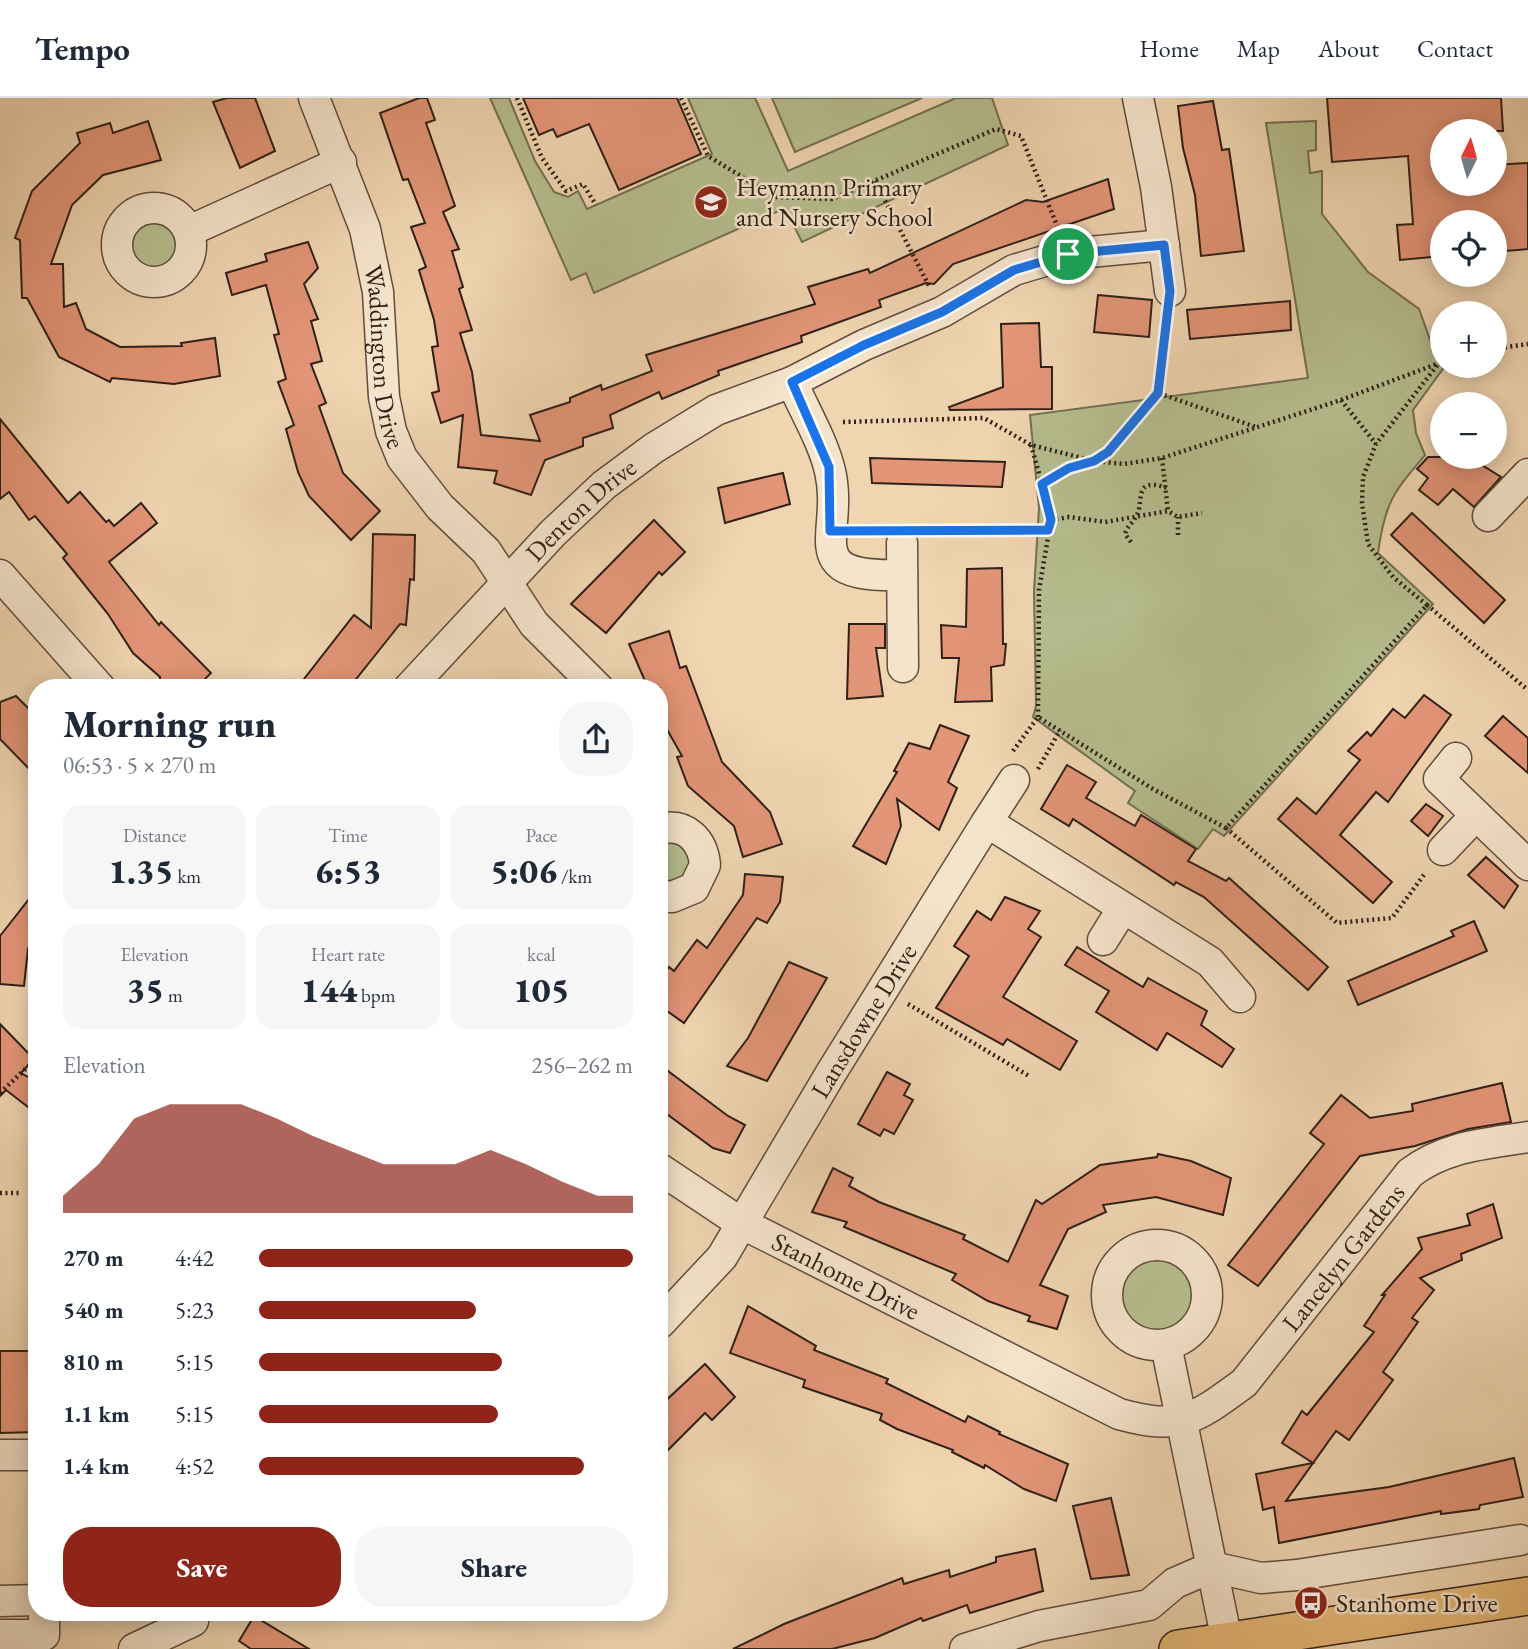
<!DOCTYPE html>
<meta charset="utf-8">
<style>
body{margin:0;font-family:"EB Garamond",serif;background:#f6f6f7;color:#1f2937;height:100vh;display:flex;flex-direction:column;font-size:26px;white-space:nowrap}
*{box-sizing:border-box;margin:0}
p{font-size:23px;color:#747a83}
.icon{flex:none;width:38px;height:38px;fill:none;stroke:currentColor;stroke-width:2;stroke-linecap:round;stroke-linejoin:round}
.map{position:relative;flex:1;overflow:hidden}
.sheet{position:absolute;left:28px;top:581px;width:640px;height:942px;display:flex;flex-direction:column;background:#fff;border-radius:28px;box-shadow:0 4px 18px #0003}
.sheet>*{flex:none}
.needle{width:46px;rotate:5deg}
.buttons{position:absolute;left:1430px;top:21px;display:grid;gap:14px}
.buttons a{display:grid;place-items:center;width:77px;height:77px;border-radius:50%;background:#fff;box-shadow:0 4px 18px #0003;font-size:35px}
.pin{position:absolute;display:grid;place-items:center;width:60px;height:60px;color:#fff;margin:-30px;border:4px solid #fff;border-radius:50%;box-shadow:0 2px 7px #0007}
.round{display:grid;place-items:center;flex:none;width:74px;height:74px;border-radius:28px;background:#f6f6f7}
.headline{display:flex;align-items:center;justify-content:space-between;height:119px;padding:0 35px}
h1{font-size:38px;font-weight:800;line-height:52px}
.stats{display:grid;grid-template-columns:repeat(3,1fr);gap:10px;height:119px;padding:7px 35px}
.stats div{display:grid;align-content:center;border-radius:18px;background:#f6f6f7;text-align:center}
.stats b{font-size:35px;font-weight:800}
.stats small{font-size:19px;font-weight:400}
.stats p{font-size:19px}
.chart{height:196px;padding:14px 35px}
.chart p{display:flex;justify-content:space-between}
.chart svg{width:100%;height:126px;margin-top:7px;fill:#8f2418;opacity:.7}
.cta{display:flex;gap:14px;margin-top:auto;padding:14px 35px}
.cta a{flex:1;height:80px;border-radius:28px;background:#8f2418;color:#fff;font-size:28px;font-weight:800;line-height:80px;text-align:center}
.cta a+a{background:#f6f6f7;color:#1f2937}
ul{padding:0 35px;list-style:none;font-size:23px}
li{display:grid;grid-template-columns:112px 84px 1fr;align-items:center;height:52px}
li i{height:18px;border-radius:9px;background:#8f2418}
header{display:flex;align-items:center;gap:42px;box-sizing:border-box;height:98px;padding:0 35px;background:#fff;border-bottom:2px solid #e0e1e3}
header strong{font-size:33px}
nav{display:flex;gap:38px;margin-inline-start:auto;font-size:24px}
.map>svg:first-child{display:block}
.green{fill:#b6be8f;stroke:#726f54;stroke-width:2}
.building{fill:#e39577;stroke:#2f2018;stroke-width:2}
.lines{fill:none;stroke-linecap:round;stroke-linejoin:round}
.minor-casing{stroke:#5f4d3e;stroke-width:33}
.major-casing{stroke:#2f2018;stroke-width:40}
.path{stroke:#2f2018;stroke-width:4.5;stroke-dasharray:2 3.5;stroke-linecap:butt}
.minor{stroke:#f5e4cc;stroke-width:30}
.major{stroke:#e8ba78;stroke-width:37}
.route-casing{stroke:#fff;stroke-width:14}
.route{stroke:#1a73e8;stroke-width:9}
.labels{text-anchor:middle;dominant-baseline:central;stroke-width:5;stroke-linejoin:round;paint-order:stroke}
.poi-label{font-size:26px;fill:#2f2018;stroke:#f5e4cc;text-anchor:start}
.street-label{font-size:26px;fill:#2f2018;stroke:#f5e4cc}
</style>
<header>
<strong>Tempo</strong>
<nav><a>Home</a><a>Map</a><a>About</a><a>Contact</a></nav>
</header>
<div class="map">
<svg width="1528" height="1551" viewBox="0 0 1528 1551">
<rect width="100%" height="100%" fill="#f0d5b1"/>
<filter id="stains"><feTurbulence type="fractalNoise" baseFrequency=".00286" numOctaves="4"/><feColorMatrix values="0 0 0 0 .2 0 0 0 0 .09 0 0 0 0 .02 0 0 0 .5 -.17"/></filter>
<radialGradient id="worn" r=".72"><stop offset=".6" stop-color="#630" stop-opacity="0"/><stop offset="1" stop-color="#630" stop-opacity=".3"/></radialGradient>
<g class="green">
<path d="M490 0H509L535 63 554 94 568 99 578 93 587 111 712 56 688 0H755L788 73 956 0H992L1008 47 802 144 785 110 594 195 586 175 571 182Z"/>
<path d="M772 0H922L795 54Z"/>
<path d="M1316 23V52L1308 53 1310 75 1322 73V116L1368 174 1419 211 1433 250 1437 251 1442 268H1445L1413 312 1416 335 1425 357C1393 395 1385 404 1378 455L1433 506 1224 738 1213 731 1198 751 1128 705 1135 693 1033 619 1036 608 1034 493 1039 410 1030 317 1308 280 1266 25Z"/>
<circle cx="155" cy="146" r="24"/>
<path d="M667 741 686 747 693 765 683 782 660 783V744Z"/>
<circle cx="1158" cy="1197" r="39"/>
</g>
<g class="building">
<path d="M227 0H255L275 53 240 70 213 4Z"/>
<path d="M419 0H427L435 22 426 25 455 108 443 114 459 151 452 153 463 189 459 191 472 232 460 235 472 274 481 337 540 343 530 317 570 304V300L601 287 602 292 652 273 646 257 815 206 808 189 868 171 870 175 1026 102 1043 104 1108 81 1114 111 953 166 934 186 926 185 879 202 881 209 801 238 802 244 718 273 719 277 662 301 659 294 610 317 613 330 583 340V348L545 362 531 397 494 385 497 373 458 369 463 317 441 325 432 295 439 293 432 249 438 248 434 222 419 172 426 169 411 129 425 125 408 81 403 82 380 15Z"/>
<path d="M523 0H677L701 56 619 92 589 26 557 39 553 31 539 37Z"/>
<path d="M1327 0H1501L1503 33H1442V86H1494V67L1528 65V151L1494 154V124H1442V158L1400 162 1397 127 1413 126 1408 58 1332 64Z"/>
<path d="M1213 3 1222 52 1229 51 1244 153 1201 158 1195 97 1183 50 1178 8Z"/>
<path d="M148 23 161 62 103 77 72 107 51 166H63L64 209 76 205 86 231 120 249 182 248 181 245 215 240 220 278 174 286 112 280 110 284 59 259 27 200H22L20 142 15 140 32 93 80 45 77 35 110 25 113 35Z"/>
<path d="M308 144 318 170 304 186 318 221 311 223 322 263 311 266 326 305 319 308 343 375 380 413 351 442 309 398 298 374 286 331 294 327 278 284 286 281 274 237 279 236 266 187 232 197 226 175 267 163 265 156Z"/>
<path d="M1098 197 1152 202 1149 239 1094 234Z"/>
<path d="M1290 203 1291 232 1190 241 1187 212Z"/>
<path d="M1039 225 1041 269H1052V311L950 312 949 309 1003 289 1001 226Z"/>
<path d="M0 321 68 405 80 394 106 424 109 422 114 428 141 405 157 425 109 464 159 527 161 524 211 575 196 590H169L160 582V579L133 555 108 516 63 460 67 456 35 418 29 422 9 394 0 401Z"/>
<path d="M1428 359H1469L1501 379 1474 409 1453 391 1438 407 1419 392 1428 380 1417 371Z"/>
<path d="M870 360 1005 364 1002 389 872 385Z"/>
<path d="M783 375 790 406 725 425 718 390Z"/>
<path d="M1412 415 1505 502 1484 525 1391 437Z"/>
<path d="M654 422 685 454 662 477 659 474 606 535 571 506Z"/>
<path d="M373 436 415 437 414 482 410 481 406 527 400 526 349 590H297L354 517 371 530Z"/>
<path d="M1002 470 1003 546H1006L1004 567 991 569 992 603 955 604 959 560H942L941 527 966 529 967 471Z"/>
<path d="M849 526H885V550H876L883 598 847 601Z"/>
<path d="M669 533 680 570 686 568 722 664 770 714 782 746 743 759 734 728 688 688 677 659 682 658 660 619V590H648L629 546Z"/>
<path d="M1424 597 1451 617 1388 704 1376 694 1340 737 1392 784 1373 805 1278 721 1297 700 1316 716 1360 662 1348 653 1367 634 1371 638 1393 611 1405 620Z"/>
<path d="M16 598 37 619V679L0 641V604Z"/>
<path d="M1503 618 1528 640V675L1485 638Z"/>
<path d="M940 627 969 638 948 684 957 690 939 732 897 701 901 728 886 766 853 748 897 674 894 673 909 645 930 651Z"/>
<path d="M1067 667 1096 684 1086 700 1135 728 1141 717 1196 751 1188 763 1226 783 1229 780 1328 869 1308 892 1204 799 1176 784 1174 787 1073 721 1069 728 1041 711Z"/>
<path d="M1426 706 1443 718 1428 738 1411 723Z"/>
<path d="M1486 759 1518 788 1504 810 1468 777Z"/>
<path d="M745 776 783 779 780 804 767 825 757 820 684 925 660 908V883L669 869 674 873 697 842 707 850 743 797Z"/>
<path d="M37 791V858L28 851 24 888 0 886V838Z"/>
<path d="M1005 799 1040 813 1028 831 1041 839 1003 899 1077 943 1060 972 1007 941 1003 947 936 910 969 858 954 848 977 813 991 822Z"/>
<path d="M1474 823 1487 853 1358 907 1348 883 1454 838 1451 833Z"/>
<path d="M1077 849 1143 889 1148 880 1207 913 1201 927 1234 951 1222 969 1167 935 1157 952 1096 914 1109 893 1065 867Z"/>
<path d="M789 864 827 880 767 983 727 968 748 940Z"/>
<path d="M0 926 34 961 21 975 37 984V1016L6 992 0 998Z"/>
<path d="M660 967 728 1018 745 1027 730 1055 713 1050 660 1011Z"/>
<path d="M887 974 910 986 904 997 913 1002 894 1036 884 1031 880 1038 858 1026Z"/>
<path d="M1502 985 1511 1024 1468 1031 1415 1048 1360 1058 1258 1188 1228 1167 1324 1046 1310 1035 1341 997 1370 1020 1413 1013 1412 1006Z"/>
<path d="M1158 1056 1191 1063 1231 1080 1223 1117 1156 1099 1103 1107 1106 1114 1068 1131 1040 1187 1068 1198 1057 1231 1028 1223 1030 1218 988 1203 952 1182 956 1176 844 1129 847 1124 812 1114 833 1070 853 1080 849 1088 879 1104 965 1137 963 1141 1008 1164 1036 1102 1042 1106 1100 1067 1157 1059Z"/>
<path d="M1493 1106 1502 1140 1461 1156 1462 1162 1420 1180 1434 1192 1412 1220 1418 1224 1383 1274 1393 1282 1349 1342 1336 1333 1286 1403 1389 1389 1514 1360 1523 1399 1480 1407 1479 1411 1441 1416V1413L1279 1445 1274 1409 1263 1412 1256 1376 1313 1365 1282 1345 1302 1313 1307 1317 1374 1234 1364 1228 1385 1197H1382L1422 1151 1418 1140 1470 1127 1467 1116Z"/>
<path d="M748 1208 816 1248 814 1252 888 1281 886 1285 965 1324 968 1318 1000 1334 999 1336 1068 1366 1056 1403 1024 1391 985 1367 984 1370 952 1354 953 1352 897 1331 880 1322 882 1316 803 1289 805 1282 730 1255Z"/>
<path d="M0 1253H37V1334L0 1335Z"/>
<path d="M705 1266 735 1299 712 1322 705 1315 660 1360V1308Z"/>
<path d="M1111 1400 1129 1477 1091 1481 1073 1408Z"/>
<path d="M1035 1451 1043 1493 970 1515 967 1507 923 1523 921 1520 875 1540 832 1551H733L784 1526 902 1480 904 1486 949 1472 950 1479 996 1464V1459Z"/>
<path d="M254 1518 309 1551H251L239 1543Z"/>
</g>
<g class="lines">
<g class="minor-casing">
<g id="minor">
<path id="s1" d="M314 0 365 131 378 194 384 299 391 333 402 360 440 409 486 453 534 526 598 590"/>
<path d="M1138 0 1156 89 1170 193"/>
<circle cx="154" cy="147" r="37"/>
<path d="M189 133 341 64"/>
<path d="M792 284C804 312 823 343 830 373 845 437 795 480 902 477"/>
<path d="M1488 418 1528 376"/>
<path d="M902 445 903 569"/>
<path d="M0 477 100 590"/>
<path id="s2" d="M409 590 553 435 604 387 654 350 716 312 792 284 864 247 942 214 1014 172 1068 156 1164 147"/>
<path d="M1456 660 1439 681 1528 767"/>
<path d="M987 724 1014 682"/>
<path d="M660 731C686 724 703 743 705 767L694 790 672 799 660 798"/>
<path d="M1443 752 1476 717"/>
<path d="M1103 842 1123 810"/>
<path id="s3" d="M660 1071 741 1125 1119 1316C1180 1333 1195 1321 1244 1285L1410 1075C1445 1048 1485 1046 1528 1039"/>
<circle cx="1157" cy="1197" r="50"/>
<path id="s4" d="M660 1225 722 1159 831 975 987 724 1210 864 1240 899"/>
<path d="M1166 1247 1227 1543"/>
<path d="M0 1357H37"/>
<path d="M0 1503 37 1502"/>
<path d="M0 1537H44V1514"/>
<path d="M134 1551 193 1523"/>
<path d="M965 1551 1039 1528 1149 1507 1175 1485 1212 1469 1261 1480 1297 1477 1520 1442"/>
</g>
</g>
<g class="major-casing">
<path id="major" d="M1178 1551 1528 1498"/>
</g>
<g class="path">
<path d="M517 0 542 60 566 93 583 86 596 107"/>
<path d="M681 0 708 58 775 99 832 101 996 31 1021 38 1058 130"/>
<path d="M875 83 929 188"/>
<path d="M1167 220 1158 295 1256 329"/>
<path d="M1494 251 1528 246"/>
<path d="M1341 302 1376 346"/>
<path d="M843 324 984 320 1031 347 1094 363 1124 366 1162 360 1341 302 1442 264"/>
<path d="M1031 347 1042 386"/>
<path d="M1162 360 1168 413"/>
<path d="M1051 422 1069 419 1105 424 1168 413 1178 419 1202 415"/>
<path d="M859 432H878"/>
<path d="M925 432H1048"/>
<path d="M1178 437V419"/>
<path d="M1131 444 1125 436C1127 428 1133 425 1137 417 1144 403 1133 378 1167 390"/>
<path d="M1427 507 1528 592"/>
<path d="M1038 619 1039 492 1051 422 1042 386 1069 370 1094 363 1108 354 1158 295"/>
<path d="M1013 653 1038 619 1153 691 1226 730 1427 507 1393 479 1368 446 1362 405 1363 379 1376 346 1439 265"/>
<path d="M1038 671 1060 632"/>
<path d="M1226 730 1337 825 1392 820 1426 774"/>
<path d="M908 906 1029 978"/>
<path d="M0 995 37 960"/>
<path d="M0 1095H20"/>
</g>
<use href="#minor" class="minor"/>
<use href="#major" class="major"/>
</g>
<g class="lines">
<g class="route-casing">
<path id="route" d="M1164 147 1170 193 1158 295 1108 354 1094 363 1069 370 1042 386 1051 422 1048 432 830 433 829 369 792 284 864 247 942 214 1014 172 1068 156Z"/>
</g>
<use href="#route" class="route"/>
</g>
<defs>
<g id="school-disc" transform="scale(1.75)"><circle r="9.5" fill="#8f2418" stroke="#f5e4cc"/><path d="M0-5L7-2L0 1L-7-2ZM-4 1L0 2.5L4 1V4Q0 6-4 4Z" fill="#fff"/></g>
<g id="bus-disc" transform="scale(1.75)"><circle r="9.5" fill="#8f2418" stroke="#f5e4cc"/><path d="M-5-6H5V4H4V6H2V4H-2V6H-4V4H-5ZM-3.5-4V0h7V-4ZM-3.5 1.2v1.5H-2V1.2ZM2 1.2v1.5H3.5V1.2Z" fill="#fff"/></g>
</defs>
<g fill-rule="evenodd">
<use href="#school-disc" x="711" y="104"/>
<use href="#bus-disc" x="1311" y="1505"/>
</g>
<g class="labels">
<g class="poi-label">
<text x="736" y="89">Heymann Primary<tspan x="736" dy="30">and Nursery School</tspan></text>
<text x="1336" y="1505">Stanhome Drive</text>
</g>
<g class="street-label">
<text stroke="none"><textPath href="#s1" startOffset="270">Waddington Drive</textPath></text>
<text stroke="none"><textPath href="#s2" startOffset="248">Denton Drive</textPath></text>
<text stroke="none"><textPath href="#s4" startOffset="366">Lansdowne Drive</textPath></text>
<text stroke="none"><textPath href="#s3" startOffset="817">Lancelyn Gardens</textPath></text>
<text stroke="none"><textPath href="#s3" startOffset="215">Stanhome Drive</textPath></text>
</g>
</g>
<rect width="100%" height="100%" filter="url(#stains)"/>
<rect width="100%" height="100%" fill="url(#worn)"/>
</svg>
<div class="buttons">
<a><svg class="needle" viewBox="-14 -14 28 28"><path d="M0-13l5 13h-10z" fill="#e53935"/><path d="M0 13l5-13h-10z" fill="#747a83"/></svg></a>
<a><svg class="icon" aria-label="locate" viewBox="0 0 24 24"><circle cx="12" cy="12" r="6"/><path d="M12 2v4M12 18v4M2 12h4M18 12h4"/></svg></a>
<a>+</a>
<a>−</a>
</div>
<div class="pin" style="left:1068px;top:156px;background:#1e9e55"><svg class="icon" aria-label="arrive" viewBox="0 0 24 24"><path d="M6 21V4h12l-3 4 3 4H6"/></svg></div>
<section class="sheet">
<div class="headline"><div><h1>Morning run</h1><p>06:53 · 5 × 270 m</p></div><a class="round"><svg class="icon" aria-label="share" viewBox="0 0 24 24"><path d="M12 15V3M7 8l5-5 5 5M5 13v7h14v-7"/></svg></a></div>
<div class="stats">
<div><p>Distance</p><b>1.35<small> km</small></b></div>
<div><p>Time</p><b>6:53</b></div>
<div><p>Pace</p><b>5:06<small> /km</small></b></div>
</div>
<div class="stats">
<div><p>Elevation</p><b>35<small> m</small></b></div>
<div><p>Heart rate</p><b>144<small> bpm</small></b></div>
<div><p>kcal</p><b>105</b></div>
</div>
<div class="chart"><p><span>Elevation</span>256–262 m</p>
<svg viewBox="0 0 160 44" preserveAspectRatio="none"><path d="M0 44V38L10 27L20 11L30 6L40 6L50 6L60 11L70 17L80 22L90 27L100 27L110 27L120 22L130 27L140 33L150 38L160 38V44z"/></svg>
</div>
<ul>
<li><b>270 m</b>4:42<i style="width:100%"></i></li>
<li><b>540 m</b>5:23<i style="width:58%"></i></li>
<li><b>810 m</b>5:15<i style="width:65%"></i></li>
<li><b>1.1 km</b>5:15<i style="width:64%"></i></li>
<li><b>1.4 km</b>4:52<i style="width:87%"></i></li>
</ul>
<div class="cta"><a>Save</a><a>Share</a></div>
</section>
</div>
